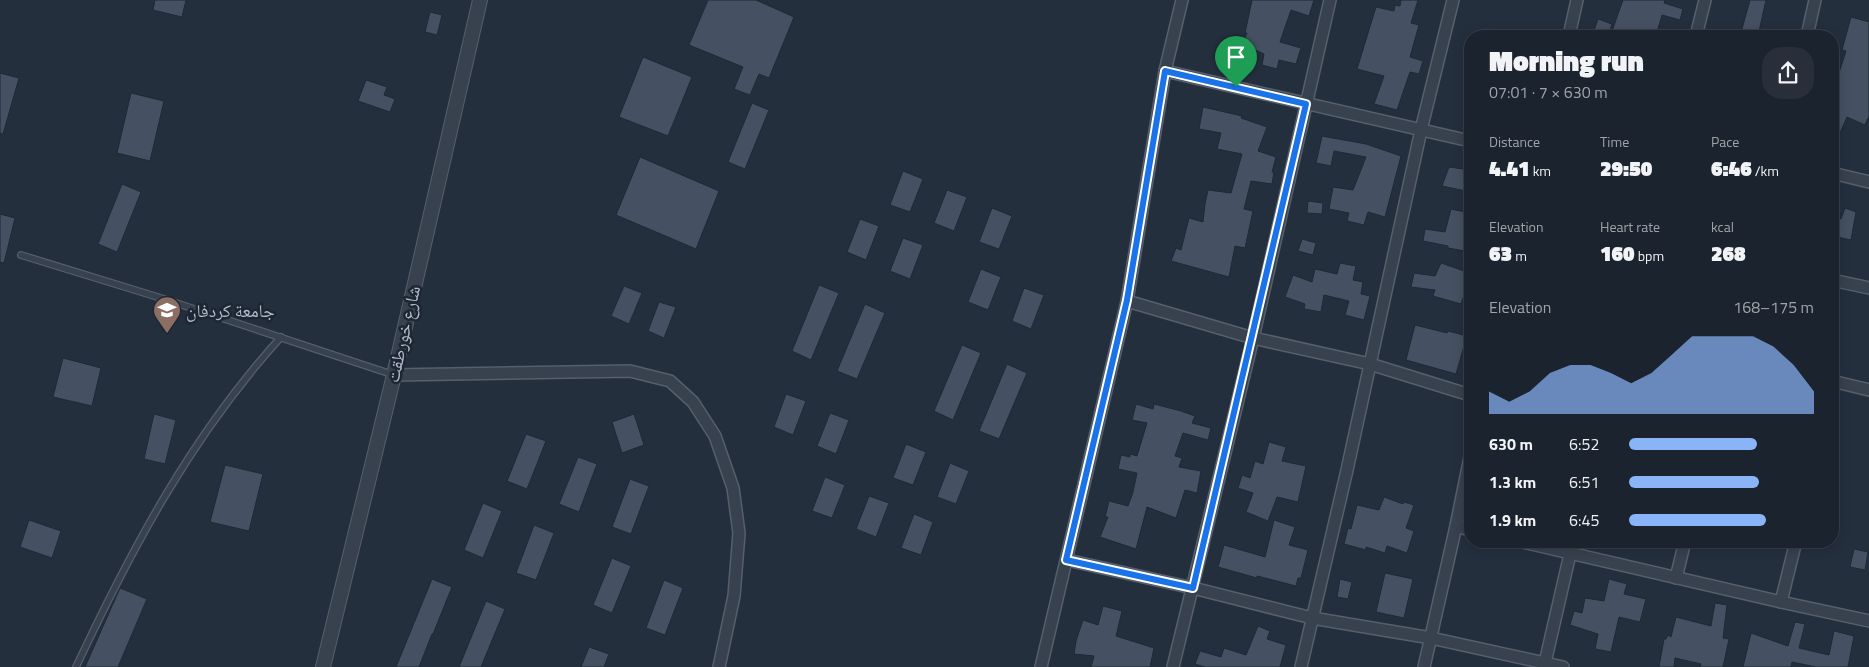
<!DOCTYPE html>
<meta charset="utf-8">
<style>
body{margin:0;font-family:"Titillium Web","Noto Naskh Arabic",sans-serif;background:#282f3a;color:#f1f3f6;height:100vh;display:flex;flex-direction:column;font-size:19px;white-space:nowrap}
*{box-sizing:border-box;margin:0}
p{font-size:16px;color:#a0a4aa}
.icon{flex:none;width:28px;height:28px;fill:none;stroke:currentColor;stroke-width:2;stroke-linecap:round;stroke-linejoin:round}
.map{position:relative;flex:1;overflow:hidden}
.details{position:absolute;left:1464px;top:30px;width:375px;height:518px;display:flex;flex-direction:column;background:#1b232e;border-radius:20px;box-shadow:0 2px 12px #0003,0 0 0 1px #39404a}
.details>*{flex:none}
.pin{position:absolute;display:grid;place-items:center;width:42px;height:42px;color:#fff;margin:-51px -21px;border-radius:50% 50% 50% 0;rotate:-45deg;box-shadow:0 0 5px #0007}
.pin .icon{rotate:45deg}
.round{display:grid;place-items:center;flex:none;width:52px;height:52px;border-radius:20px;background:#282f3a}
.headline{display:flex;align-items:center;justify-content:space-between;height:85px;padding:0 25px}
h1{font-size:28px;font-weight:800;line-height:38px}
.figures{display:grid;grid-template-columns:repeat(3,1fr);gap:8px;height:85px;padding:5px 25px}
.figures div{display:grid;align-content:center}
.figures b{font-size:21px;font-weight:800}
.figures small{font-size:14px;font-weight:400}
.figures p{font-size:14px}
.chart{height:140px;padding:10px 25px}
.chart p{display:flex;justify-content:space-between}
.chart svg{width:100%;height:90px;margin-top:5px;fill:#8ab4f8;opacity:.7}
ul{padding:0 25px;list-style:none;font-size:16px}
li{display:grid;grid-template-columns:80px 60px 1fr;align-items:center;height:38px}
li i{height:12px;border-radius:6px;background:#8ab4f8}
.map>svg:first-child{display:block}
.building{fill:#455162;stroke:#1f2835}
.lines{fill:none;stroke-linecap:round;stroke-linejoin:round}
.service-casing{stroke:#565f6c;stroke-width:8}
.minor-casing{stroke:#565f6c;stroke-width:14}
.tertiary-casing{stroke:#565f6c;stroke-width:16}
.service{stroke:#38414e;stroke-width:5.5}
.minor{stroke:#38414e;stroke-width:11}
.tertiary{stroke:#38414e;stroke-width:14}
.route-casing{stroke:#fff;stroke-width:10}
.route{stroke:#1a73e8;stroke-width:6}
.labels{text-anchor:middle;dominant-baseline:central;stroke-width:5;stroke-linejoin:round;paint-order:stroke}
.poi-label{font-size:18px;fill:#b4bcc9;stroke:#1d2633;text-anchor:start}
.street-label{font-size:18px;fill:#b4bcc9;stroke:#1d2633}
</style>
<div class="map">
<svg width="1869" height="667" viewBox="0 0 1869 667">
<rect width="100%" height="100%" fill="#242f3e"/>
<g class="building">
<path d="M155 0H186L182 17 153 10Z"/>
<path d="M708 0H756L794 17 769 78 759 74 750 95 734 89 743 67 689 45Z"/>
<path d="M1252 0H1314L1309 16 1291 10 1280 42 1301 48 1296 64 1279 60 1277 69 1262 65 1264 54 1242 44 1247 33H1245Z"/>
<path d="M1401 0H1418L1411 23 1419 25 1410 57 1423 61 1419 74 1410 72 1397 110 1374 104 1384 76 1357 69 1376 7 1394 11 1395 5 1400 6Z"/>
<path d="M1623 0H1665L1664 3 1683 9 1680 20 1662 15 1656 36H1628L1612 31Z"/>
<path d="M1750 0H1766L1758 36H1740Z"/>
<path d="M430 12 442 15 437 35 425 32Z"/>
<path d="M1851 17 1869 22V116L1865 125 1847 117 1840 133 1832 130V81L1836 82 1846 51 1842 50Z"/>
<path d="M1598 19 1612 24 1608 36H1592Z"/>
<path d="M643 57 692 77 668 136 619 117Z"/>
<path d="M0 73 19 78 3 134 0 133Z"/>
<path d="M366 80 387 87 384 95 395 99 390 112 358 101Z"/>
<path d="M131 93 164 101 150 161 117 153Z"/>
<path d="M752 103 769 110 745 169 728 162Z"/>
<path d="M1203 107 1242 116 1241 118 1267 127 1258 151 1276 157 1272 172H1274L1272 184 1251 181 1244 209 1253 211 1245 248 1235 246 1229 277 1171 261 1176 248 1181 250 1189 218 1203 222 1205 204 1208 190 1231 193 1242 154 1217 149 1221 133 1199 129Z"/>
<path d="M1322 136 1366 144 1401 156 1385 217 1368 212 1364 225 1347 221 1349 213 1329 209 1333 187 1353 190 1366 157 1334 151 1331 166 1316 163Z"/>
<path d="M640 157 719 191 696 249 616 215Z"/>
<path d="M1449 167 1470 170V192L1442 186Z"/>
<path d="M903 171 923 179 910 212 890 205Z"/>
<path d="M122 184 141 192 117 252 98 244Z"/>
<path d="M947 190 967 197 954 231 934 223Z"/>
<path d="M1308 201 1323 203 1322 214 1307 213Z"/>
<path d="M992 208 1012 216 999 249 979 242Z"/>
<path d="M1845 208 1856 212 1851 240 1832 236V217L1841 219Z"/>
<path d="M1451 209 1470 213V252L1448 248V246L1423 241 1425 229 1445 232Z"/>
<path d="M0 214 15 218 4 263 0 262Z"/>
<path d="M860 219 879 226 866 260 847 252Z"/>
<path d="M903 238 923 245 910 279 890 271Z"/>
<path d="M1302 239 1316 243 1313 255 1298 251Z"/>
<path d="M1340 263 1356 266 1353 280 1363 282 1361 294 1370 296 1364 320 1345 315 1349 301 1324 295 1321 312 1304 309 1305 304 1285 297 1293 275 1312 282 1315 269 1337 274Z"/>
<path d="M1441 263 1470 273V278L1461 304 1433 296 1435 290 1411 287 1414 273 1435 276Z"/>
<path d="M981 269 1001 277 988 310 968 302Z"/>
<path d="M819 285 839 293 811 360 792 351Z"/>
<path d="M624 286 642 293 629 324 611 316Z"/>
<path d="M1024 288 1044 295 1031 329 1012 321Z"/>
<path d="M659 302 676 307 664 338 648 331Z"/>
<path d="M865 304 885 313 857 379 837 371Z"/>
<path d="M1415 325 1447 333 1448 331 1467 336 1456 374 1406 360Z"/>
<path d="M962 345 981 353 953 420 934 411Z"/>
<path d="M63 358 101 368 92 406 53 397Z"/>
<path d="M1007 364 1027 373 999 439 979 431Z"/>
<path d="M786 394 806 401 793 435 774 427Z"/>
<path d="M1136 404 1153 409 1154 404 1181 411 1195 416 1192 423 1211 428 1208 440 1183 433 1175 456 1182 458 1179 467 1201 471 1197 493 1185 490 1176 518 1147 507 1136 549 1100 537 1108 517H1105L1109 501 1128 506 1133 492 1137 473 1118 469 1121 455 1130 457V454L1137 456 1147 423 1132 420Z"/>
<path d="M830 413 849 420 836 454 817 446Z"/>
<path d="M154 414 176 420 165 464 144 459Z"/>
<path d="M634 414 644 445 622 453 612 422Z"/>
<path d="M526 434 546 441 527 489 507 481Z"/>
<path d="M1269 442 1286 447 1282 461 1306 466 1298 502 1277 497 1268 521 1246 512 1253 493 1238 488 1242 475 1250 478 1255 461 1263 464Z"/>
<path d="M906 444 926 452 913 485 893 478Z"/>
<path d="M578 457 597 464 579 512 559 504Z"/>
<path d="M950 463 969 471 956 504 937 497Z"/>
<path d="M225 465 263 474 249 531 210 522Z"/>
<path d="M825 477 845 485 832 518 812 511Z"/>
<path d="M630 479 649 486 631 534 612 527Z"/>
<path d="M869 496 889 503 876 537 856 529Z"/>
<path d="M1384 497 1403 504 1404 502 1414 505 1406 528 1414 531 1407 553 1387 546 1385 553 1366 547V550L1344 544 1348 528 1351 529 1357 505 1379 510Z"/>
<path d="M483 503 502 511 483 558 464 550Z"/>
<path d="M914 514 933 522 921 555 901 548Z"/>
<path d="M29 520 61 531 52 558 20 547Z"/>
<path d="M1274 520 1295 527 1289 545 1308 550 1301 578H1298L1296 586 1257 576V578L1218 567 1224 545 1265 557Z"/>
<path d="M534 525 554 533 536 580 516 573Z"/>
<path d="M1854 549 1868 552 1865 570 1850 567Z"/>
<path d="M612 558 631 566 612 613 593 605Z"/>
<path d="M1385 573 1413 579 1404 618 1376 612Z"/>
<path d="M432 579 452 587 433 634H432L419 667H396Z"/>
<path d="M1340 579 1352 582 1348 599 1337 597Z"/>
<path d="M1609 579 1627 584 1624 594 1646 599 1640 622 1619 617 1611 652 1595 649 1598 634 1570 625 1574 611 1582 613 1585 598 1604 601Z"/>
<path d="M664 580 683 588 665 635 646 628Z"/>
<path d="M120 588 147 599 118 667H85Z"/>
<path d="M486 601 505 609 481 667H459Z"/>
<path d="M1715 603 1727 605 1723 638 1729 639 1723 667H1700L1701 664 1675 658 1674 667H1659L1664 639H1666L1668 635 1671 637 1676 617 1711 626Z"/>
<path d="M1103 606 1122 611 1116 636 1154 648 1150 667H1091L1094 656 1074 654 1076 641 1083 620 1098 625Z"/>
<path d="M1795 622 1805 624 1799 648 1829 655 1834 631 1854 636 1848 667H1816L1792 662 1791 667H1743L1751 633 1788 646Z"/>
<path d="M1258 626 1270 631 1267 639 1286 645 1280 667H1205L1195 664 1200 651 1221 657 1224 648 1246 655Z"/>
<path d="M589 647 609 654 604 667H581Z"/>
</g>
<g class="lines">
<g class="service-casing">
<g id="service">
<path d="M21 255 164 299 394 375"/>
<path d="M76 667C132 548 192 435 281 337"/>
</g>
</g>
<g class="minor-casing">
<g id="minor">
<path d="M1569 36 1577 0"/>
<path d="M1696 36 1705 0"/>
<path d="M1807 36 1815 0"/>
<path d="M1165 71 1470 141"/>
<path d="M1832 173 1869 182"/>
<path d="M1832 280 1869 288"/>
<path d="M1127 301 1253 338 1370 364 1470 395"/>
<path d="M394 375 630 371 670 381 693 402 715 436 733 488 739 533 734 596 719 667"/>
<path d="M1832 381 1869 390"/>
<path d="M1456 526 1470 530"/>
<path d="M1518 541 1781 602 1869 621"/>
<path d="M1067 560 1193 588 1312 618 1431 638 1563 667"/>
<path d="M1676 578 1685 541"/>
<path d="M1781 602 1796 541"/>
<path d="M1041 667 1127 301 1165 71 1182 0"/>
<path d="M1173 667 1253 338 1330 0"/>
<path d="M1301 667 1347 470 1421 130 1453 0"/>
<path d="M1424 667 1456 526 1470 457"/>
<path d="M1544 667 1573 541"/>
</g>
</g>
<g class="tertiary-casing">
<path id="tertiary" d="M323 667 394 375 480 0"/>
</g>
<use href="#service" class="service"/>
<use href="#minor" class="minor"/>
<use href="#tertiary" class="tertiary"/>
</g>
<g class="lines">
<g class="route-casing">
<path id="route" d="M1165 71 1306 104 1193 588 1066 560 1127 300Z"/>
</g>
<use href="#route" class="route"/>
</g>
<defs>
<g id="university-pin" transform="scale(1.4375)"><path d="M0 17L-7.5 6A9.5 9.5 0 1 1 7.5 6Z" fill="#8d6e63" stroke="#1d2633"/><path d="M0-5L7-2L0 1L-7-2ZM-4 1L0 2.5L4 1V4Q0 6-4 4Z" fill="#fff"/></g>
</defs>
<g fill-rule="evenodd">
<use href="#university-pin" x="167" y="310"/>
</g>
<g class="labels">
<g class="poi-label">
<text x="186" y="310">جامعة كردفان</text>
</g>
<g class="street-label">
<text transform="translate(403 334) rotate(-77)">شارع خورطقت</text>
</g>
</g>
</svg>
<div class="pin" style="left:1236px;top:87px;background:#1e9e55"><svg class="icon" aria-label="arrive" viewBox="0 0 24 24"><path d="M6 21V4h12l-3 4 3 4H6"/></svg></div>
<section class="details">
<div class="headline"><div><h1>Morning run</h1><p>07:01 · 7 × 630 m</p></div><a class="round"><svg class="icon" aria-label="share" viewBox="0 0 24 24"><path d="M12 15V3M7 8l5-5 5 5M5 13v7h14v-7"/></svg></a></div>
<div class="figures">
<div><p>Distance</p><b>4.41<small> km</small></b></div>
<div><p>Time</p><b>29:50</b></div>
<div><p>Pace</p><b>6:46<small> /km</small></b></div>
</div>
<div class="figures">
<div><p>Elevation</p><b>63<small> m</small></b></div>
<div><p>Heart rate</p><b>160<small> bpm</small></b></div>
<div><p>kcal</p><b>268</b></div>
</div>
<div class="chart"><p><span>Elevation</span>168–175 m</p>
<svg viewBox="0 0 160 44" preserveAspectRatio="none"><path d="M0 44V33L10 38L20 33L30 24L40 20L50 20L60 24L70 29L80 24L90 15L100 6L110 6L120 6L130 6L140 11L150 20L160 33V44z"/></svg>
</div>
<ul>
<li><b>630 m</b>6:52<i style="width:69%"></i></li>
<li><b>1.3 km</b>6:51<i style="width:70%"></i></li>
<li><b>1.9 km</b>6:45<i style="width:74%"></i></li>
</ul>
</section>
</div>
